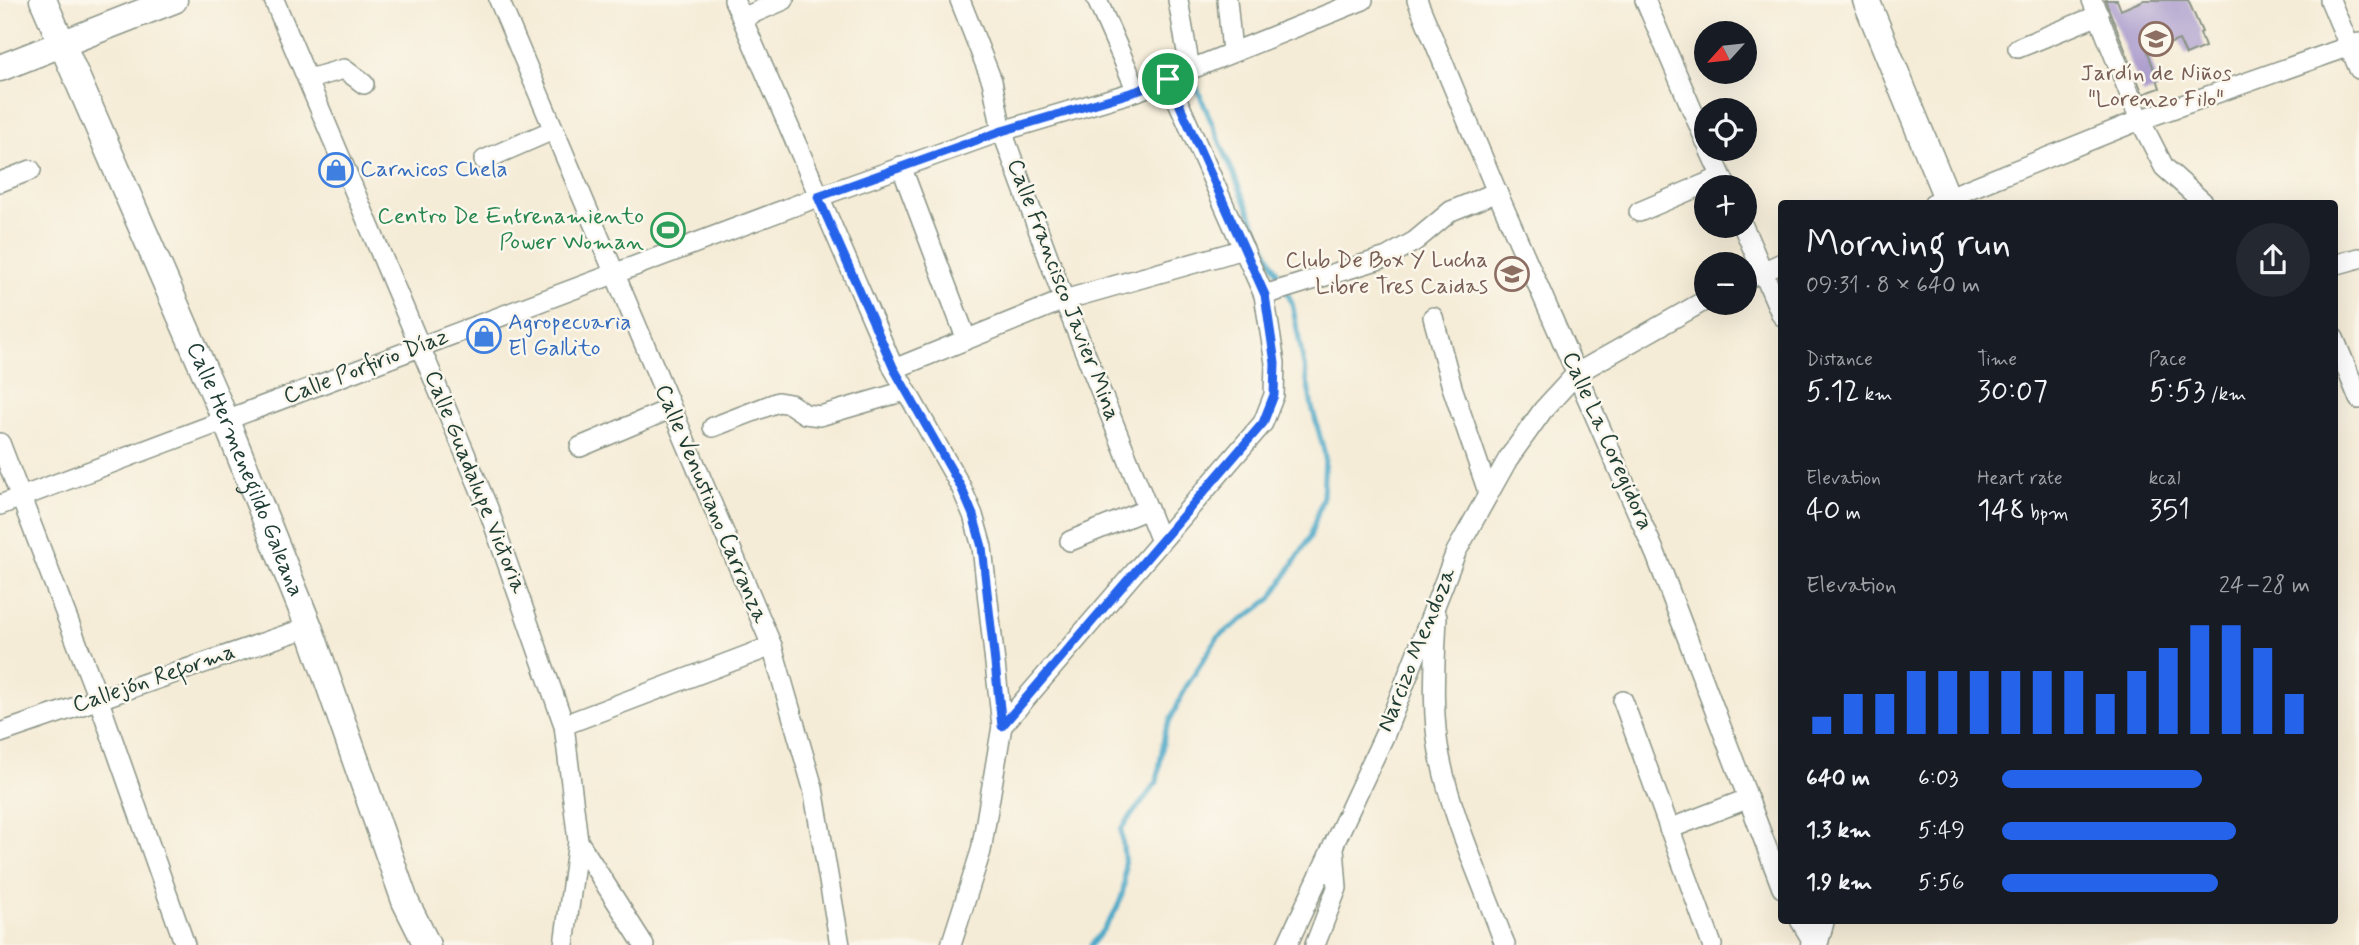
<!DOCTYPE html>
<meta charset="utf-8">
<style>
body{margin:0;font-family:Mynerve,sans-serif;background:#242831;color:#f1f3f6;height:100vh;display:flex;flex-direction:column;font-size:26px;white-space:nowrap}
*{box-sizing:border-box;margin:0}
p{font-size:23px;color:#9ea1a6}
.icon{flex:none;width:38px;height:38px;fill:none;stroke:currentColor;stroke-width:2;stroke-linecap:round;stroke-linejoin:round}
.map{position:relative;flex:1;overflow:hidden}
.panel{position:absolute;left:1778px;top:200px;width:560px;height:724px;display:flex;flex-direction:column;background:#171b24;border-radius:7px;box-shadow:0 7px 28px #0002}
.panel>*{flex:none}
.needle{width:46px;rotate:243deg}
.buttons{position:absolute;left:1694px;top:21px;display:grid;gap:14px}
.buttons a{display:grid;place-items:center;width:63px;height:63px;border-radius:50%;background:#171b24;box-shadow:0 7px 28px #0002;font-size:35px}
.pin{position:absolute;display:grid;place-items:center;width:60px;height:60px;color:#fff;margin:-30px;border:4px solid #fff;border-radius:50%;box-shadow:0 2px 7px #0007}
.round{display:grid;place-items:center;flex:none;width:74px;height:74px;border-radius:37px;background:#242831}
.headline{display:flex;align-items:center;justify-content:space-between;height:119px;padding:0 28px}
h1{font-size:38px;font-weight:600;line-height:52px}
.metrics{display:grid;grid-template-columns:repeat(3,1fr);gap:10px;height:119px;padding:7px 28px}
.metrics div{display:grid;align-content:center}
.metrics b{font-size:30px;font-weight:600}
.metrics small{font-size:19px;font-weight:400}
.metrics p{font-size:19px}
.chart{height:196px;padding:14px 28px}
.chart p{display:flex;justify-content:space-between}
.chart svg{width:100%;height:126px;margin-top:7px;stroke:#2563eb;stroke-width:6}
ul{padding:0 28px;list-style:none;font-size:23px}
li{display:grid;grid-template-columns:112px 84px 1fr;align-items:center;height:52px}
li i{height:18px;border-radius:9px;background:#2563eb}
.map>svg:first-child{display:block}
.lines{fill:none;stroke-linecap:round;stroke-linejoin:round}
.stream{stroke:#48a8c7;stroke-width:5}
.building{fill:#ab9ccd}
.street-casing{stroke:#8a9486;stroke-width:22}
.secondary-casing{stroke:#8a9486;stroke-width:29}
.street{stroke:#fff;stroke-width:19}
.secondary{stroke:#fff;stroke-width:26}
.route-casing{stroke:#fff;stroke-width:14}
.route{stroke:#2563eb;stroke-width:9}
.labels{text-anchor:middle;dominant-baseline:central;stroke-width:5;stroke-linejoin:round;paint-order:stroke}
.education-label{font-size:23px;fill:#785e54;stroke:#fbf7ec}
.shop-label{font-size:23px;fill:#366cbe;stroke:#fbf7ec;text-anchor:start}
.leisure-label{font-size:23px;fill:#27864d;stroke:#fbf7ec;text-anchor:end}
.street-label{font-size:23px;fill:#1f3d34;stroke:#fbf7ec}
</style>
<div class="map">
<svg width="2359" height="945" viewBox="0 0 2359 945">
<rect width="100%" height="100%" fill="#fbf7ec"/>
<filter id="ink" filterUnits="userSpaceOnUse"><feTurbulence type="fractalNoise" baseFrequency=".0143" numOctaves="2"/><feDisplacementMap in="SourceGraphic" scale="14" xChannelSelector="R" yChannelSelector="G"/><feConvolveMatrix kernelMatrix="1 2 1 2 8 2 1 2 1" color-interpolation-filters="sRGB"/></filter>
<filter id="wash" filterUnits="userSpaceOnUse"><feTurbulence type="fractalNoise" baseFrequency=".00686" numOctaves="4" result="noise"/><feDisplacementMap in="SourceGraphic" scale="28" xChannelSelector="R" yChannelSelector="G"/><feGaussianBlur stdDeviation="1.57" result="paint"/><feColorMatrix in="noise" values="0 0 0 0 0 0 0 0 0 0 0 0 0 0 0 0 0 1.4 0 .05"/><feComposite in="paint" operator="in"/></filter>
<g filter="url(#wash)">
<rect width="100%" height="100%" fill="#f5ecd7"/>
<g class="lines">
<path class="stream" d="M1091 945C1129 899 1128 887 1121 829L1157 782 1165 731 1186 687 1218 637 1271 599 1310 537 1323 496 1325 455 1312 407 1292 303 1260 236 1196 86"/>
</g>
<g id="blocks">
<path class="building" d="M2105 0H2117L2121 10 2144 0H2188L2202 32 2200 33 2205 47 2186 55 2179 40 2148 52 2160 88 2143 94Z"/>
</g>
</g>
<g filter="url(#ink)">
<use href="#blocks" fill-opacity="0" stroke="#8a9486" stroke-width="2"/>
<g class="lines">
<g class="street-casing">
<g id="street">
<path d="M274 0 488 508 564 725 578 841 564 945"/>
<path d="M499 0 772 646 813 788 840 945"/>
<path d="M734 0 894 369 961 487 973 515 982 547 1002 726"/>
<path d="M960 0 992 81 1002 131 1064 300 1160 539"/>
<path d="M1097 0 1137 91"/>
<path d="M1178 0 1190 69"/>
<path d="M1227 0 1232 52"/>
<path d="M1417 0 1497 192 1656 555 1782 888"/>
<path d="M1645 0 1706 142"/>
<path d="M2092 0 2140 120 2164 167 2204 203"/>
<path d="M2330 0 2359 69"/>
<path d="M742 18 784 0"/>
<path d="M2018 48 2099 15"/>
<path d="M309 79 344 69 364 84"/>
<path d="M1709 149 1726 186"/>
<path d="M484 160 553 130"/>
<path d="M901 166 966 338"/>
<path d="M0 182 31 170"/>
<path d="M1934 203 2140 120 2359 43"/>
<path d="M1639 212 1721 177"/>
<path d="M1743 226 1782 316"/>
<path d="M2334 265 2359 258"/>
<path d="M1745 280 1782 263"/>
<path d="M1264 295 1387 257 1415 241 1451 211 1497 192"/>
<path d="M1433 317 1452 387 1488 492"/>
<path d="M2334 338 2359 399"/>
<path d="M894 369 1064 300 1244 249"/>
<path d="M713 427 778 402 790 404 805 414 820 416 905 391"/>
<path d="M0 443 98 698 185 945"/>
<path d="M580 447 670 409"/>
<path d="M0 505 818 197 1002 131 1137 91 1363 0"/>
<path d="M1070 541 1148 509"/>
<path d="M1437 617C1435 663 1431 713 1440 757 1453 822 1483 883 1505 945"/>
<path d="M1623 701 1712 945"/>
<path d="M564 725 772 646"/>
<path d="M0 733 309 627"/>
<path d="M1669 829 1747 799"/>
<path d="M578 841 644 945"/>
<path d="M1800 920 1815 945"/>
<path d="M951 945 981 851 1002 726 1263 423 1274 395 1275 363 1264 295 1168 79"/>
<path d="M1287 945 1385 734 1456 552 1508 459 1543 410 1577 373 1706 300"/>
<path d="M1315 945 1337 888 1334 848"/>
</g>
</g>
<g class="secondary-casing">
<g id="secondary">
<path id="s1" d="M43 0 226 421 309 627 405 901 427 945"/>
<path d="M1866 0 1949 203"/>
<path d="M0 68 174 0"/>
<path d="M1814 945 1821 920"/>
</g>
</g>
<use href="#street" class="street"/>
<use href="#secondary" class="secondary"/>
</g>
</g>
<g class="lines" filter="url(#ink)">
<g class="route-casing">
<path id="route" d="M1168 79 1265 295 1275 363 1274 395 1263 423 1002 726 982 547 973 515 961 487 894 369 818 197 1002 131 1137 91Z"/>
</g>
<use href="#route" class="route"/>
</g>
<defs>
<g id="school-ring" transform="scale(1.75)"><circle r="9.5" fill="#fbf7ec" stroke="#8d6e63" stroke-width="1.5"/><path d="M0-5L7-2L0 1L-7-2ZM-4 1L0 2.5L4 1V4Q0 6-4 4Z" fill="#8d6e63"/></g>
<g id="shop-ring" transform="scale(1.75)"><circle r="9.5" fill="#fbf7ec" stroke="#3f7fe0" stroke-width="1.5"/><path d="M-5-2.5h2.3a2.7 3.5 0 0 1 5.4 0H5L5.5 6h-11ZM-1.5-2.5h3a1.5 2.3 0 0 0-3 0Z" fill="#3f7fe0"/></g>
<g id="stadium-ring" transform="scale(1.75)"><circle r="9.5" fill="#fbf7ec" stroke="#2e9e5b" stroke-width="1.5"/><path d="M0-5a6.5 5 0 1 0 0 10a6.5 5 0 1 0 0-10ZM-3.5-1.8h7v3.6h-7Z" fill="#2e9e5b"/></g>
</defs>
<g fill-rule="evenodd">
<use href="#school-ring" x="2156" y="39"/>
<use href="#shop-ring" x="336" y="170"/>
<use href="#stadium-ring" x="668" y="230"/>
<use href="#school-ring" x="1512" y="274"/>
<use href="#shop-ring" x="484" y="336"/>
</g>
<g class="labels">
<g class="education-label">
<text x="2156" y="74">Jardín de Niños<tspan x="2156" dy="26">"Lorenzo Filo"</tspan></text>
<text x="1488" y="261" text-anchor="end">Club De Box Y Lucha<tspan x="1488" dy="26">Libre Tres Caidas</tspan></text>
</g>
<g class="shop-label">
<text x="360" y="170">Carnicos Chela</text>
<text x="508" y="323">Agropecuaria<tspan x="508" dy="26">El Gallito</tspan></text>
</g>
<g class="leisure-label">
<text x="644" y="217">Centro De Entrenamiento<tspan x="644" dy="26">Power Woman</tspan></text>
</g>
<g class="street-label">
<text transform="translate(1063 290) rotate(69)">Calle Francisco Javier Mina</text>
<text transform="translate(366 367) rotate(-21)">Calle Porfirio Díaz</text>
<text transform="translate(1607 441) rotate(66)">Calle La Coregidora</text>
<text stroke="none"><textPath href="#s1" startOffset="511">Calle Hermenegildo Galeana</textPath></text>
<text transform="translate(475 482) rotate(68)">Calle Guadalupe Victoria</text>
<text transform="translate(711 504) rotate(67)">Calle Venustiano Carranza</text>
<text transform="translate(1417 650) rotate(-68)">Narcizo Mendoza</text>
<text transform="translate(154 679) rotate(-19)">Callejón Reforma</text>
</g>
</g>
</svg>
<div class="buttons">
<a><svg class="needle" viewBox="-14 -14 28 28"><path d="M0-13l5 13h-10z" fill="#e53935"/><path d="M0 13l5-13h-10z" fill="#9ea1a6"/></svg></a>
<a><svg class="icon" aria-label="locate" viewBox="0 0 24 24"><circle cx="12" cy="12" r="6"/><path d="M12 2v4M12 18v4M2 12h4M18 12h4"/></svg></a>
<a>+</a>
<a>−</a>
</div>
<div class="pin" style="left:1168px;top:79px;background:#1e9e55"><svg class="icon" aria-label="arrive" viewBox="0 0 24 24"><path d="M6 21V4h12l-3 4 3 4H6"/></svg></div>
<section class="panel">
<div class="headline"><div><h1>Morning run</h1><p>09:31 · 8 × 640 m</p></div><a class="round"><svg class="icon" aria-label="share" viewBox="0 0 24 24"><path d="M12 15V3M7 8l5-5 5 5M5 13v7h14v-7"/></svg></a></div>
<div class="metrics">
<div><p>Distance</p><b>5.12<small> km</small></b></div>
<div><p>Time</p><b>30:07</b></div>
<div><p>Pace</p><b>5:53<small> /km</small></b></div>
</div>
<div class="metrics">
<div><p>Elevation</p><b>40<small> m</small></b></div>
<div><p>Heart rate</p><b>148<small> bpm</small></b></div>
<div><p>kcal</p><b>351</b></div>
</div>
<div class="chart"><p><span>Elevation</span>24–28 m</p>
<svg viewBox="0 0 160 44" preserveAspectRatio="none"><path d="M5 44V38M15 44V30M25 44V30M35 44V22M45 44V22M55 44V22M65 44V22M75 44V22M85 44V22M95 44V30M105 44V22M115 44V14M125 44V6M135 44V6M145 44V14M155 44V30"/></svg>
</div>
<ul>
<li><b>640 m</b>6:03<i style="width:65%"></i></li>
<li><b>1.3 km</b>5:49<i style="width:76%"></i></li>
<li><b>1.9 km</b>5:56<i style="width:70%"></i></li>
</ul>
</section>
</div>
